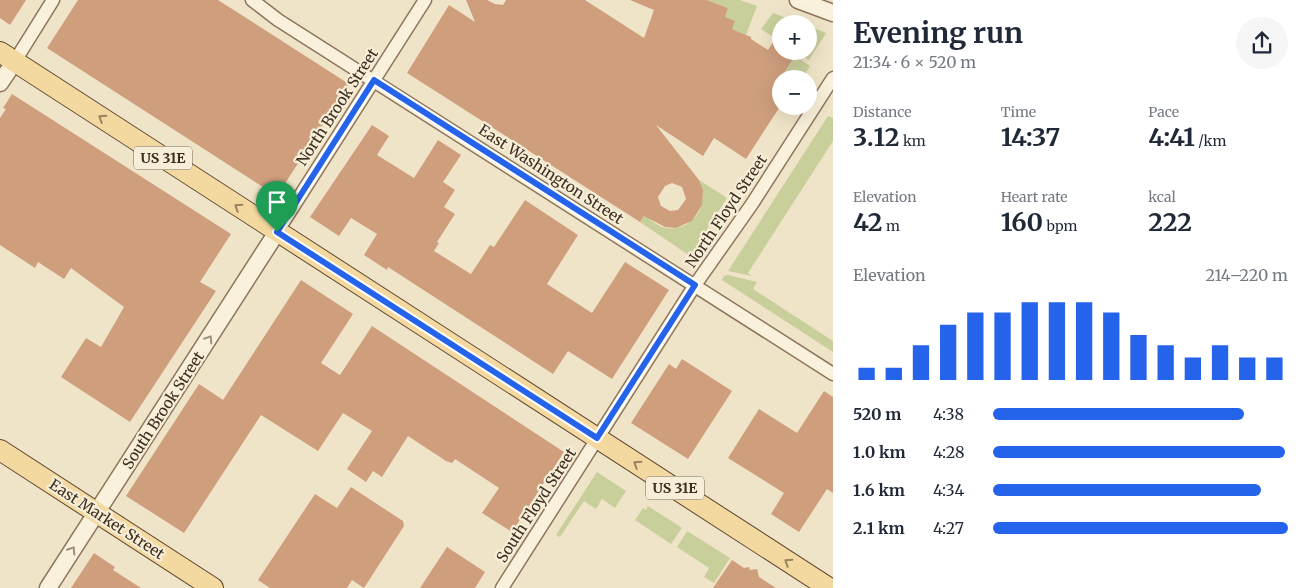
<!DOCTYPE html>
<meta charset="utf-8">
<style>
body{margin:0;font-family:Merriweather,serif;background:#f6f6f7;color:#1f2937;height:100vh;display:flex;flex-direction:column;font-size:19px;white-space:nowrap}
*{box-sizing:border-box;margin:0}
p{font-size:16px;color:#747a83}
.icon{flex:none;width:28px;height:28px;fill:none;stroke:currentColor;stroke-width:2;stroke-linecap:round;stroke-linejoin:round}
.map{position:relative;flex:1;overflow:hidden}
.details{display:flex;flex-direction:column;background:#fff;width:475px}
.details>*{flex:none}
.controls{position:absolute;left:772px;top:15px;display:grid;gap:10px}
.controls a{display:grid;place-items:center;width:45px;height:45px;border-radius:50%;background:#fff;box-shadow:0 5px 20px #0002;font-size:25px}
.pin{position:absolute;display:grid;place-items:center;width:42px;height:42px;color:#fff;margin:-51px -21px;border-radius:50% 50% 50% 0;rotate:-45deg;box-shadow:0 0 5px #0007}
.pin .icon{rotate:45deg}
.round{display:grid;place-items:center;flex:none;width:52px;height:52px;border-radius:26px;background:#f6f6f7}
.headline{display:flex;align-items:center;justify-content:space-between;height:85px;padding:0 20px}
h1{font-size:28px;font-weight:700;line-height:38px}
.figures{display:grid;grid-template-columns:repeat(3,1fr);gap:8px;height:85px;padding:5px 20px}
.figures div{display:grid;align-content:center}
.figures b{font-size:25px;font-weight:700}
.figures small{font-size:14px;font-weight:400}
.figures p{font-size:14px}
.chart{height:140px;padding:10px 20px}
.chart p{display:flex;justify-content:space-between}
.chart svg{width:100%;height:90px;margin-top:5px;stroke:#2563eb;stroke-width:6}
ul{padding:0 20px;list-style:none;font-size:16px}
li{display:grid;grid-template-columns:80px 60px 1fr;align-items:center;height:38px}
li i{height:12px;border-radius:6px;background:#2563eb}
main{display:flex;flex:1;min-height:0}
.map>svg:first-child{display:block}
.green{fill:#c9cf9b}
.building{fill:#cf9f7d;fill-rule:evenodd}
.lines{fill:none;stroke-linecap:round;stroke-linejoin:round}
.minor-casing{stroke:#8d765c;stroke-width:15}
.tertiary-casing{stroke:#8d765c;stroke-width:19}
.primary-casing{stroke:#5b4430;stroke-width:22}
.minor{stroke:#faf1dc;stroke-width:12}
.tertiary{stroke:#faf1dc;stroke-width:16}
.primary{stroke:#f3d9a0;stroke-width:20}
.oneway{stroke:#988460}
.oneway2{stroke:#9c907e}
.route-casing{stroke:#fff;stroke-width:10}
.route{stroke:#2563eb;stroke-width:6}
.labels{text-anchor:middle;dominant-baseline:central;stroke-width:4.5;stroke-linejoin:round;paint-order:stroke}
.shield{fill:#f7eed8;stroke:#756857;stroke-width:1}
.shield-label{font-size:14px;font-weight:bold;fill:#3d2e20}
.street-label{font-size:15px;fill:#3d2e20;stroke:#f7eed8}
</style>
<main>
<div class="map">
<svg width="833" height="588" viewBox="0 0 833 588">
<rect width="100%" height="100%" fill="#f0e4c8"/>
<g class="green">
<path d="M707 0H740L757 6 746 35 732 29 725 17 728 8Z"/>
<path d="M773 13 802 24H781V42L761 29Z"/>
<path d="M809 26 826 33 809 60 796 51H809Z"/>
<path d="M795 56 810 66 802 79H783L786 74 784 73Z"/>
<path d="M828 116 833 118V141L748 273 752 276 728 271Z"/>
<path d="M699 180 727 198 690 256 640 222 646 213C665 246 716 222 699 180Z"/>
<path d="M728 275 757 282 753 289 833 341V352L722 280 724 276Z"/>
<path d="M597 472 626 491 615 508 602 499 596 509 584 501 560 537 556 535Z"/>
<path d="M648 506 682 528 671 544 635 520 643 508 646 510Z"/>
<path d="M687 531 730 558 714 583 704 577 709 568 677 547Z"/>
</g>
<g class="building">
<path d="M0 0H26L10 25 0 18Z"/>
<path d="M78 0H218L349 84 277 196 47 48Z"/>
<path d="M466 0H487L495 4 503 5 506 0H585L644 38 654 10 630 0H707L728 8 725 17 735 21 732 29 751 37V39L768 50 773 42 781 48V51H787L795 56 784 73 786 74 781 79V105L746 159 714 138 703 156 656 125 699 180 703 190 702 205 692 221 676 228 665 227 644 216 640 222 407 73 449 5 475 22ZM672 183 682 187 686 199 678 210 670 211 661 206 658 197 665 186Z"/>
<path d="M12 94 231 234 200 282 216 291 130 422 61 377 86 338 101 347 124 307 71 268 64 279 38 262 35 268 0 245V118L6 109 3 108Z"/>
<path d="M372 125 389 136 377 155 414 178 438 140 461 155 443 182 455 190 444 207 455 214 437 242 439 243 434 251 471 274 490 245 494 247 525 200 578 235 547 284 592 313 625 262 669 290 612 379 568 351 553 374 388 267 387 270 364 255 377 234 351 218 339 236 310 217Z"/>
<path d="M301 280 353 314 321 363 340 375 372 326 564 452 512 532 482 513 499 488 455 459 452 463 446 461 408 436 382 477 373 471 366 482 347 469 372 431 343 413 318 451 261 415 184 533 126 496 199 384 223 400Z"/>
<path d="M682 359 732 391 688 459 631 423 669 364 676 369Z"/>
<path d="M824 391 833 397V493L827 489 799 532 771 514 784 493 728 458 759 409 797 433Z"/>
<path d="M351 487 403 521 404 526 364 588 352 580 347 588H270L258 580 315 494 337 508Z"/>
<path d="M447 547 485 572 475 588H420Z"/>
<path d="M94 553 115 567 113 570 141 588H71Z"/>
<path d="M732 560 744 568 749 567 750 570 757 569 759 577 776 588H713Z"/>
</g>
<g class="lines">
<g class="minor-casing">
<g id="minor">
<path d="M252 0 278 20 833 374"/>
<path d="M15 61 53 0"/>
<path d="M277 232 425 0"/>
<path d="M502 588 695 285 752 204 833 78"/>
</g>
</g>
<g class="tertiary-casing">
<g id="tertiary">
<path d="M798 0 833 13"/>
<path d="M0 83 15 61"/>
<path d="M48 588 277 232"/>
</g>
</g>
<g class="primary-casing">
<g id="primary">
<path d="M0 52 829 588"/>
<path d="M0 450 213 588"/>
</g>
</g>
<use href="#minor" class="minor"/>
<use href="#tertiary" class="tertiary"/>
<use href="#primary" class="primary"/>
</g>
<defs><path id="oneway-chevron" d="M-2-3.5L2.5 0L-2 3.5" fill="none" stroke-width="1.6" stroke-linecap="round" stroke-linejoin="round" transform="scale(1.25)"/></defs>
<g class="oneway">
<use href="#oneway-chevron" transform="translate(102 118) rotate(-147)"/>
<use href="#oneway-chevron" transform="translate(238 207) rotate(-147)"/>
<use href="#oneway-chevron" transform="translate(637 464) rotate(-147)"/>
<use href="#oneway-chevron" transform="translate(788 562) rotate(-147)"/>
</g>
<g class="oneway2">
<use href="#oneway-chevron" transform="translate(209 339) rotate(-57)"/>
<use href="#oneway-chevron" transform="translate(72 550) rotate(-57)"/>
</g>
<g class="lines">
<g class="route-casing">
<path id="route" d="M374 80 695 285 597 438 277 232Z"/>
</g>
<use href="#route" class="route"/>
</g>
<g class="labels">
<g class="shield">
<rect x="134" y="146.5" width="58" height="23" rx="4"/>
<rect x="646" y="476.5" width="58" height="23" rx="4"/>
</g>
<g class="shield-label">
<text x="163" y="158">US 31E</text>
<text x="675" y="488">US 31E</text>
</g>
<g class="street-label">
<text transform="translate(337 107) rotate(-57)">North Brook Street</text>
<text transform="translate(551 174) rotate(33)">East Washington Street</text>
<text transform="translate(726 211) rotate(-56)">North Floyd Street</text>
<text transform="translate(163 410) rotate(-57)">South Brook Street</text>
<text transform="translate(536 505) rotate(-57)">South Floyd Street</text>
<text transform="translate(107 519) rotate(33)">East Market Street</text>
</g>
</g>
</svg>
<div class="controls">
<a>+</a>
<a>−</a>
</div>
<div class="pin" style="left:277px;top:232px;background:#1e9e55"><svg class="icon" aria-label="arrive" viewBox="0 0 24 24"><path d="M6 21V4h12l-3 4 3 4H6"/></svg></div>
</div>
<section class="details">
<div class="headline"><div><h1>Evening run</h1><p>21:34 · 6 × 520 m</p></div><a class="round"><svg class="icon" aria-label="share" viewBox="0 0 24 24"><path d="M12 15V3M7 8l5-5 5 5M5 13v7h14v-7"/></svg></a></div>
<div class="figures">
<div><p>Distance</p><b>3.12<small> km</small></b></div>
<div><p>Time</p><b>14:37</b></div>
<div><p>Pace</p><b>4:41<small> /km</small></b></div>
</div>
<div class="figures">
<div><p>Elevation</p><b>42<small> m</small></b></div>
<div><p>Heart rate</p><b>160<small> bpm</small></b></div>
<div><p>kcal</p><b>222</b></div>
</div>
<div class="chart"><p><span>Elevation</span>214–220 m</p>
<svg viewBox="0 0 160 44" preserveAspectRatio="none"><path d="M5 44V38M15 44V38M25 44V27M35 44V17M45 44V11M55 44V11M65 44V6M75 44V6M85 44V6M95 44V11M105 44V22M115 44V27M125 44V33M135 44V27M145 44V33M155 44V33"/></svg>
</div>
<ul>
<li><b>520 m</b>4:38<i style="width:85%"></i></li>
<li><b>1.0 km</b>4:28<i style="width:99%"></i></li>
<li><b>1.6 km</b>4:34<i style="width:91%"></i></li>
<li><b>2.1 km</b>4:27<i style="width:100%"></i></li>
</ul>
</section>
</main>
